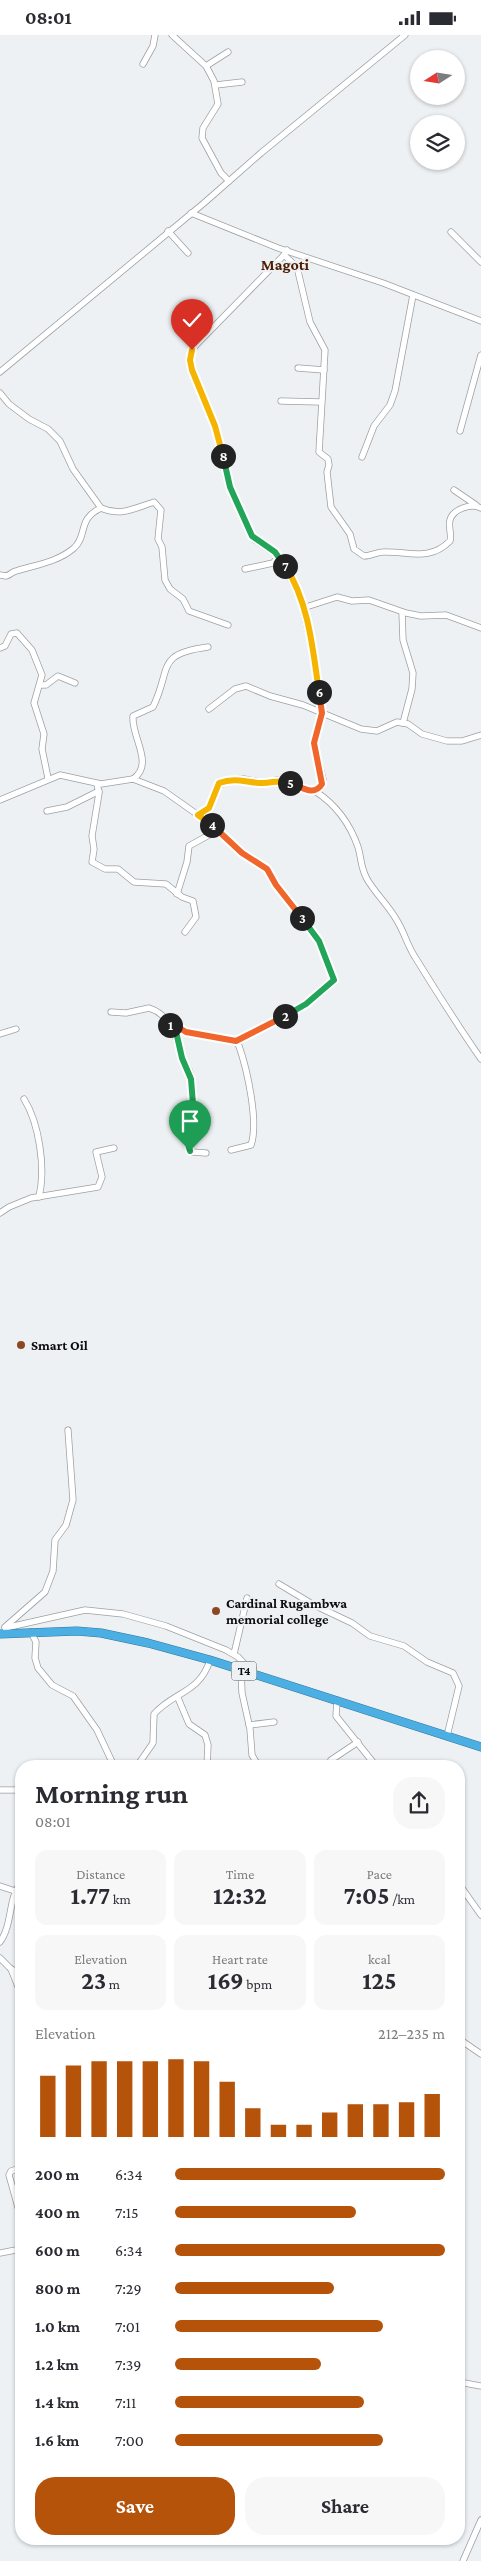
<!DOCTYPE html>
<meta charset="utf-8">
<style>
body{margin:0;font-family:"Crimson Pro",serif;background:#f7f7f7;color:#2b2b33;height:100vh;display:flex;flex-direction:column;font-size:19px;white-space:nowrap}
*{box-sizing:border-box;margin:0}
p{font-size:16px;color:#7c7c81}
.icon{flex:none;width:28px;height:28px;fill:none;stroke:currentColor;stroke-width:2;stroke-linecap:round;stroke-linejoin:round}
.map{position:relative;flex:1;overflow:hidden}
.details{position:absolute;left:15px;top:1725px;width:450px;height:785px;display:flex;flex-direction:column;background:#fff;border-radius:20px;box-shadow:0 1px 4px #0004}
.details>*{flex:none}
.needle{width:32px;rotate:258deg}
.tools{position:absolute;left:410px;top:15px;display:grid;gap:10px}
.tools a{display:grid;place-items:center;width:55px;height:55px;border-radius:50%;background:#fff;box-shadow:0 1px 4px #0004;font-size:25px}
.pin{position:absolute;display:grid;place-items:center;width:42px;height:42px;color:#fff;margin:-51px -21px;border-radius:50% 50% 50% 0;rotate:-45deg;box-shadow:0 0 5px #0007}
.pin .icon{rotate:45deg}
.km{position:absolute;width:25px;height:25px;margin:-12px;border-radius:50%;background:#222;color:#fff;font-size:14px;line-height:25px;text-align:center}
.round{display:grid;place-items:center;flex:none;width:52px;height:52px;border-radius:20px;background:#f7f7f7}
.headline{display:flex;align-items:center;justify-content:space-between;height:85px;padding:0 20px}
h1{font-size:28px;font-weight:700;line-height:38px}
.stats{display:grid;grid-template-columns:repeat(3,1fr);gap:8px;height:85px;padding:5px 20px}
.stats div{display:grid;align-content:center;border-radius:12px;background:#f7f7f7;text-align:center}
.stats b{font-size:25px;font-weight:700}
.stats small{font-size:14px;font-weight:400}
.stats p{font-size:14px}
.chart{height:140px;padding:10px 20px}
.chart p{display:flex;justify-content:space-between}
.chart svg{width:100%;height:90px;margin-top:5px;stroke:#b45309;stroke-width:6}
.cta{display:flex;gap:10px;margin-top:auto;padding:10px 20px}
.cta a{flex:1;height:58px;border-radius:20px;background:#b45309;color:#fff;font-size:20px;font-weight:700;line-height:58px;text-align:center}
.cta a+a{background:#f7f7f7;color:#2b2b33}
ul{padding:0 20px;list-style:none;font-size:16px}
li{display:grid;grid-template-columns:80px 60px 1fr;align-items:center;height:38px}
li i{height:12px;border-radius:6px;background:#b45309}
.status{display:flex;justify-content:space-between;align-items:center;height:35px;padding:0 25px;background:#fff;direction:ltr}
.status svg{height:14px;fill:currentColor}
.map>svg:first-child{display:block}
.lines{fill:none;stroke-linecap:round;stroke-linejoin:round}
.minor-casing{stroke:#9da0a3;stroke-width:7}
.highway-casing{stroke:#357699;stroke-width:9}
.minor{stroke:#fff;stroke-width:5.5}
.highway{stroke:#4bafe4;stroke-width:8}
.split-1-casing{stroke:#fff;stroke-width:10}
.split-2-casing{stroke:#fff;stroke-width:10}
.split-3-casing{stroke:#fff;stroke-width:10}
.split-4-casing{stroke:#fff;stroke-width:10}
.split-5-casing{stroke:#fff;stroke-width:10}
.split-6-casing{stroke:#fff;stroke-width:10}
.split-7-casing{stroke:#fff;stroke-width:10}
.split-8-casing{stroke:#fff;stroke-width:10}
.split-9-casing{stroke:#fff;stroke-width:10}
.split-1{stroke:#22a559;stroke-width:6}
.split-2{stroke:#f0652b;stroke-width:6}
.split-3{stroke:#22a559;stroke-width:6}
.split-4{stroke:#f0652b;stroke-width:6}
.split-5{stroke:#f5b400;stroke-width:6}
.split-6{stroke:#f0652b;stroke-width:6}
.split-7{stroke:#f5b400;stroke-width:6}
.split-8{stroke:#22a559;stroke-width:6}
.split-9{stroke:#f5b400;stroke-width:6}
.poi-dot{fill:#8e4723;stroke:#edf1f3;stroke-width:2}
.labels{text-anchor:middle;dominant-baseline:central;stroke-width:4.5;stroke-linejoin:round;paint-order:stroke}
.shield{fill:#edf1f3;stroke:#4f5152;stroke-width:1}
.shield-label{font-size:12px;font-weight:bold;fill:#0b0c0d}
.poi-label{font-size:14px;font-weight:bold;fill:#0b0c0d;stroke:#edf1f3;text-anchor:start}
.quarter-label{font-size:16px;font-weight:bold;fill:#4c1c03;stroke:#edf1f3}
</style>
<div class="status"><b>08:01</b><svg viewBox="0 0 49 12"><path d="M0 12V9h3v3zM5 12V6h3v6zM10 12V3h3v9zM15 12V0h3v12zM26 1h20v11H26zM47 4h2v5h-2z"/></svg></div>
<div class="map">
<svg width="481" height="2526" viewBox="0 0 481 2526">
<rect width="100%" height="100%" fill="#edf1f3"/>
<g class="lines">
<g class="minor-casing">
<g id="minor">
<path d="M172 0 206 31 214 46 218 69 203 93 202 103 221 138 229 146"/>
<path d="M143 29 153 11 155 0"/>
<path d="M206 31 228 17"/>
<path d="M216 50 242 47"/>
<path d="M191 178 278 213 383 248 481 286"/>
<path d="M168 196 188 218"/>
<path d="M451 197 481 227"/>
<path d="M284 220 297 232 310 287 325 315 319 417 328 424 329 430 327 437 331 472 350 499 354 514 364 521C371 521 377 517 383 517 409 516 429 527 450 506 452 499 448 492 450 485 453 474 471 468 481 473"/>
<path d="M298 333 324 335"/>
<path d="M0 337 204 168 261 118 405 0"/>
<path d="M0 358 9 369 29 384 48 394 60 406 73 434 101 473"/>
<path d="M281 366 321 367"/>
<path d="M460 396 481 320"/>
<path d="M362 422 374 391 390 370 395 356 413 260"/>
<path d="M454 455 476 470"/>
<path d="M245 534 273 528 279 521"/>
<path d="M0 540 6 541C10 540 12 537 16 536 35 530 58 527 74 513 88 500 77 484 101 473 121 482 135 473 154 467L161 475 158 504 162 512 165 545 170 554 183 564 189 576 228 590"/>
<path d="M303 573 337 562 352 566 369 565 406 578 421 581 446 580 481 593"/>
<path d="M402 577 403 605 413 638 412 654 403 688"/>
<path d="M0 613 5 611 11 599 17 598 32 615 42 640 34 668 44 699 42 714 48 743"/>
<path d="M40 650H46L58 641 75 648"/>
<path d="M209 674 235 654 246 651 270 661 303 670 361 694 377 696 397 687 408 689 422 699 447 706H462L481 700"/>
<path d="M133 744C155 729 131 702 133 681L153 672C172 633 155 619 208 612"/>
<path d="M97 749 99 758 92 801 94 814 92 827 105 834H118L134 847 166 849 182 862 193 866 196 882 185 897"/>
<path d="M315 756C335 769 350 789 358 812 362 825 360 831 367 844 375 858 388 870 396 884 404 896 407 910 415 922 436 956 458 991 481 1024"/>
<path d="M0 765 60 740 101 749 133 744 164 756 198 780 209 773 217 751 231 745 244 744 265 748 277 745 286 746 312 756 322 751 323 744 314 708 322 677 312 611 300 562 279 521 255 505 251 498 230 451 221 410 189 325 192 315 197 309 284 220 287 215"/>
<path d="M47 776 67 772 99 756"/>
<path d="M198 780 218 795 242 818 267 835 276 850 317 903 334 943C331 960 254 996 236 1006"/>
<path d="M177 859 187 827 189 811 218 795"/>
<path d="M111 977 126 978 149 973C171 980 176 1001 181 1021 183 1026 186 1030 189 1035 192 1042 193 1053 193 1061 194 1077 179 1104 192 1117L206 1118"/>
<path d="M171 988 189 998 234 1005 239 1011C247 1034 259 1087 251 1110L231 1115"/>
<path d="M0 999 16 994"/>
<path d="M24 1064C39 1088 46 1133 39 1162"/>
<path d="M0 1178 9 1172 31 1163 98 1152 102 1142 96 1117 114 1113"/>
<path d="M279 1549 314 1570 352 1588 370 1601 404 1611 427 1627 453 1638 459 1651 447 1701"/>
<path d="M5 1592 45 1557 53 1536 55 1505 66 1490 73 1465 68 1395"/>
<path d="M5 1593 85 1575 123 1579 166 1591 226 1615 238 1622 254 1639"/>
<path d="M31 1597 36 1607 35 1623 38 1633 52 1650 73 1661 97 1695 114 1731"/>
<path d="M234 1619 247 1563"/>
<path d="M241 1635 242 1658 250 1694 252 1720 256 1727 263 1731"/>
<path d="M178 1663 189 1689 205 1700 208 1710 207 1731"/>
<path d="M337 1665 336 1681 376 1731"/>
<path d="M249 1690 274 1687"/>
<path d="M331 1725 358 1707"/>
<path d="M137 1731 153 1708 154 1679C173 1657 200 1658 210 1625"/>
<path d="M0 1755H21"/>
<path d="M459 1849 481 1880"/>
<path d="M0 1851 15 1856"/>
<path d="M0 1907C13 1889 8 1862 21 1848"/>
<path d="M0 1923 11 1934 21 1959"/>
<path d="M11 1934 21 1939"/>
<path d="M459 2004 481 2019"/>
<path d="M21 2133 11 2136 9 2140 21 2183"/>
<path d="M0 2218 21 2214"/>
<path d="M459 2347 481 2351"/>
<path d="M463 2526 481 2485"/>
</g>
</g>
<g class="highway-casing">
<path id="highway" d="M0 1599 77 1596 101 1598 148 1608 210 1625 481 1712"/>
</g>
<use href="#minor" class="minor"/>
<use href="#highway" class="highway"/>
</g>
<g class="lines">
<g class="split-1-casing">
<path id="split-1" d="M170 990 177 1001 182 1023 191 1044 193 1069 186 1101 190 1116"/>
</g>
<g class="split-2-casing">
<path id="split-2" d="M170 990 168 986 186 997 236 1006 285 981"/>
</g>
<g class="split-3-casing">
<path id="split-3" d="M285 981 306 969 334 945 319 906 302 883"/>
</g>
<g class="split-4-casing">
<path id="split-4" d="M212 790 242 818 267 834 276 850 302 883"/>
</g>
<g class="split-5-casing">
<path id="split-5" d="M212 790 198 780 209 773 219 748C237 742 246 748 263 748 273 748 280 744 290 748"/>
</g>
<g class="split-6-casing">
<path id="split-6" d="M290 748C301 752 314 762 322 749L314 708 322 678 319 657"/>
</g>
<g class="split-7-casing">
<path id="split-7" d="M285 531C309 567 313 616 319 657"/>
</g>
<g class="split-8-casing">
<path id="split-8" d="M223 421 230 452 252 501 275 517 285 531"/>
</g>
<g class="split-9-casing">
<path id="split-9" d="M192 315 190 325 192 335 215 391 223 421"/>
</g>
<use href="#split-1" class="split-1"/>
<use href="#split-2" class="split-2"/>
<use href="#split-3" class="split-3"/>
<use href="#split-4" class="split-4"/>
<use href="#split-5" class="split-5"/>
<use href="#split-6" class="split-6"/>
<use href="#split-7" class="split-7"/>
<use href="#split-8" class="split-8"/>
<use href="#split-9" class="split-9"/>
</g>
<g class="poi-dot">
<circle cx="21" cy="1310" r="5"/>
<circle cx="216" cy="1576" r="5"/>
</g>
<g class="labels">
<rect class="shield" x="231.5" y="1626.5" width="25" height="19" rx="4"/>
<g class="shield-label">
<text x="244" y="1636">T4</text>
</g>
<g class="poi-label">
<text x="31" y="1310">Smart Oil</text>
<text x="226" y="1568">Cardinal Rugambwa<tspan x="226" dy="16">memorial college</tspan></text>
</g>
<g class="quarter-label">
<text x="285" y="229">Magoti</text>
</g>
</g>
</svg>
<div class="tools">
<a><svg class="needle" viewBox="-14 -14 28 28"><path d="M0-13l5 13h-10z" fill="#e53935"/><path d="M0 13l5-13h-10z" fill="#7c7c81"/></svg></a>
<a><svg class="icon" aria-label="layers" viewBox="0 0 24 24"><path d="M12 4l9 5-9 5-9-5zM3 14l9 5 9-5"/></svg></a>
</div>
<div class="pin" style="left:190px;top:1116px;background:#1e9e55"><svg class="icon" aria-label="arrive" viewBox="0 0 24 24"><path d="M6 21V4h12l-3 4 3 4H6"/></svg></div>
<div class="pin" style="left:192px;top:315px;background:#d93025"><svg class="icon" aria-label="check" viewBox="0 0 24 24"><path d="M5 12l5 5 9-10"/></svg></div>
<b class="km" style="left:170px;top:990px">1</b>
<b class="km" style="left:285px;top:981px">2</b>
<b class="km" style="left:302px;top:883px">3</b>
<b class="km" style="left:212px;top:790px">4</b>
<b class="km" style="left:290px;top:748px">5</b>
<b class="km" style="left:319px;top:657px">6</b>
<b class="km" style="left:285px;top:531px">7</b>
<b class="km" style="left:223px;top:421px">8</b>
<section class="details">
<div class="headline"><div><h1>Morning run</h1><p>08:01</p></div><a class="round"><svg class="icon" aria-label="share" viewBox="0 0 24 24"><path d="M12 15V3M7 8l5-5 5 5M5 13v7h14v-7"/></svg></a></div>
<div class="stats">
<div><p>Distance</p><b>1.77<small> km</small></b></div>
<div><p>Time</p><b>12:32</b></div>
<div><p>Pace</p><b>7:05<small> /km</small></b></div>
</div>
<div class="stats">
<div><p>Elevation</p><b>23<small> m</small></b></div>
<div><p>Heart rate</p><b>169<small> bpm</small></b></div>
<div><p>kcal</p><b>125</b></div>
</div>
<div class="chart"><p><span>Elevation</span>212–235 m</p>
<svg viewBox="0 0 160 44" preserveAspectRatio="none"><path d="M5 44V14M15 44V9M25 44V7M35 44V7M45 44V7M55 44V6M65 44V7M75 44V17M85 44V30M95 44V38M105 44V38M115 44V32M125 44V28M135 44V28M145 44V27M155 44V23"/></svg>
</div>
<ul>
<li><b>200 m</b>6:34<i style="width:100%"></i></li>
<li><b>400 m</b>7:15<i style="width:67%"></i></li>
<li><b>600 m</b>6:34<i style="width:100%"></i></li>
<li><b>800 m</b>7:29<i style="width:59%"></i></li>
<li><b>1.0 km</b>7:01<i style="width:77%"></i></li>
<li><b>1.2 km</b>7:39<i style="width:54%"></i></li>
<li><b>1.4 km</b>7:11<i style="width:70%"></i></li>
<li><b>1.6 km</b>7:00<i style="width:77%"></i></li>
</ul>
<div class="cta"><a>Save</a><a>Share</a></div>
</section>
</div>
